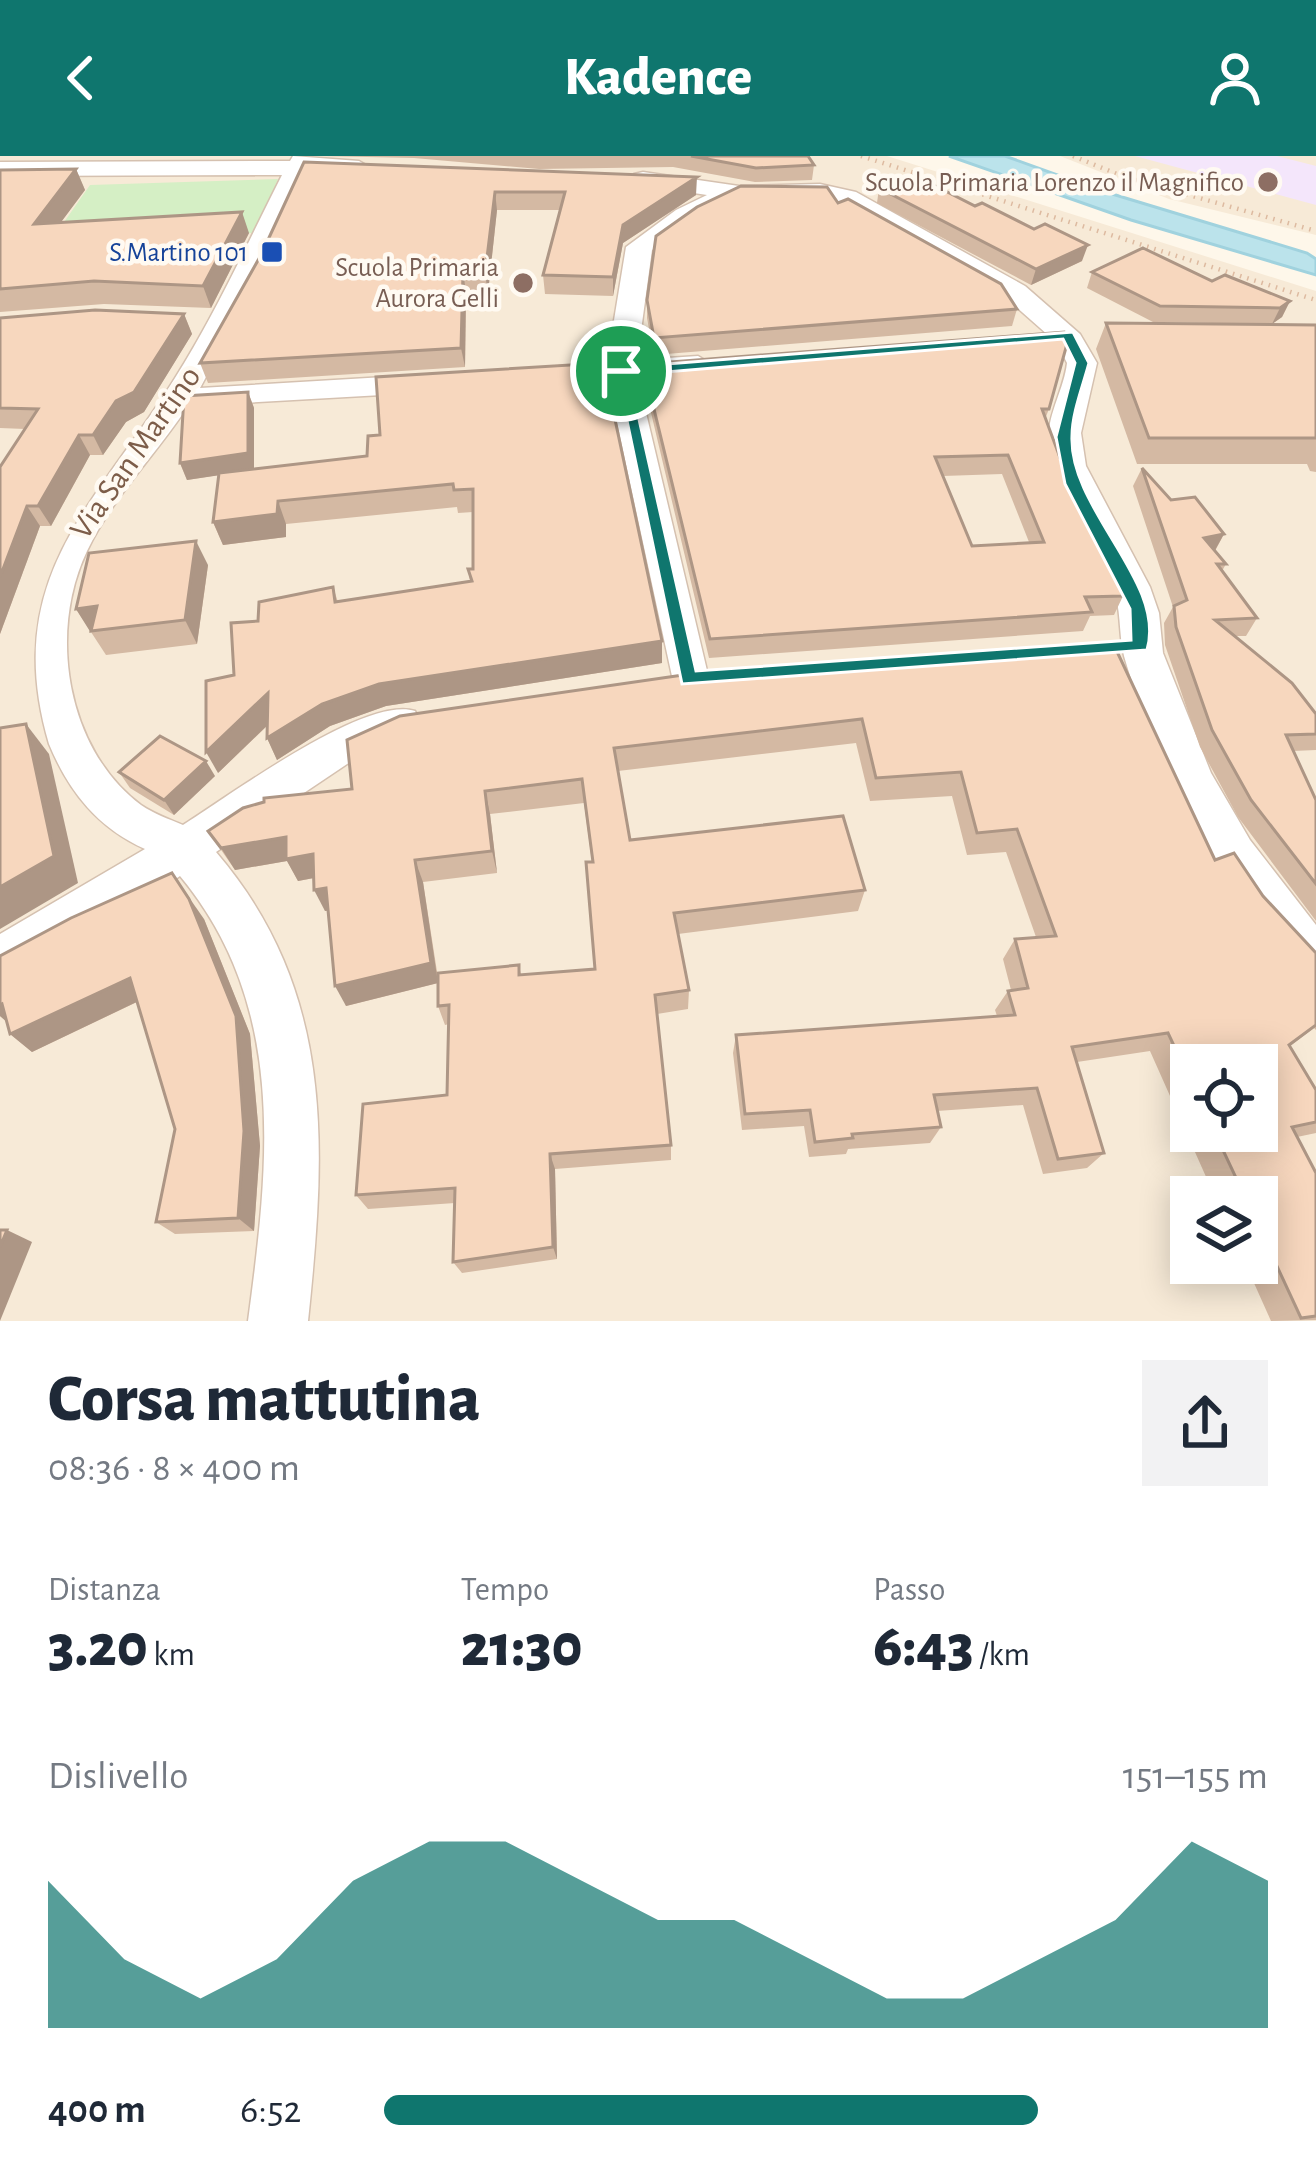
<!DOCTYPE html>
<html lang="it">
<meta charset="utf-8">
<style>
body{margin:0;font-family:"Alegreya Sans",sans-serif;background:#f2f2f3;color:#1f2937;height:100vh;display:flex;flex-direction:column;font-size:45px;white-space:nowrap}
*{box-sizing:border-box;margin:0}
p{font-size:39px;color:#747a83}
.icon{flex:none;width:66px;height:66px;fill:none;stroke:currentColor;stroke-width:2;stroke-linecap:round;stroke-linejoin:round}
.map{position:relative;height:1165px;overflow:hidden}
.sheet{display:flex;flex-direction:column;background:#fff;flex:1}
.sheet>*{flex:none}
.tools{position:absolute;left:1170px;top:888px;display:grid;gap:24px}
.tools a{display:grid;place-items:center;width:108px;height:108px;border-radius:0px;background:#fff;box-shadow:0 6px 30px #0003;font-size:60px}
.pin{position:absolute;display:grid;place-items:center;width:102px;height:102px;color:#fff;margin:-51px;border:6px solid #fff;border-radius:50%;box-shadow:0 3px 12px #0007}
.round{display:grid;place-items:center;flex:none;width:126px;height:126px;border-radius:0px;background:#f2f2f3}
.summary{display:flex;align-items:center;justify-content:space-between;height:204px;padding:0 48px}
h1{font-size:66px;font-weight:800;line-height:90px}
.stats{display:grid;grid-template-columns:repeat(3,1fr);gap:18px;height:204px;padding:12px 48px}
.stats div{display:grid;align-content:center}
.stats b{font-size:60px;font-weight:800}
.stats small{font-size:33px;font-weight:400}
.stats p{font-size:33px}
.chart{height:336px;padding:24px 48px}
.chart p{display:flex;justify-content:space-between}
.chart svg{width:100%;height:216px;margin-top:12px;fill:#0f766e;opacity:.7}
ul{padding:0 48px;list-style:none;font-size:39px}
li{display:grid;grid-template-columns:192px 144px 1fr;align-items:center;height:90px}
li i{height:30px;border-radius:15px;background:#0f766e}
header{display:flex;justify-content:space-between;align-items:center;height:156px;padding:0 48px;background:#0f766e;color:#fff;font-size:54px;font-weight:800}
.map>svg:first-child{display:block}
.residential{fill:#f7ead7;fill-rule:evenodd}
.education{fill:#f4e6fb}
.green{fill:#d5efc5}
.water{fill:#bbe3eb;stroke:#a0d2de;stroke-width:3}
.lines{fill:none;stroke-linecap:round;stroke-linejoin:round}
.minor-casing{stroke:#d5c1b0;stroke-width:3}
.path{stroke:#ddbaa0;stroke-width:4.5;stroke-dasharray:1.5 6;stroke-linecap:butt}
.minor{fill:#fff;fill-rule:evenodd}
.wall{fill:#d4b9a3;fill-rule:evenodd}
.shaded-wall{fill:#ad9685}
.building{fill:#f7d7be;stroke:#ad9685;stroke-width:3;fill-rule:evenodd}
.route{fill:#0f766e;stroke:#fff;stroke-width:3;fill-rule:evenodd}
.education-dot{fill:#8d6e63;stroke:#fffaf2;stroke-width:4.5}
.transit-dot{fill:#1a4fb4;stroke:#fffaf2;stroke-width:4.5}
.labels{text-anchor:middle;dominant-baseline:central;stroke-width:9;stroke-linejoin:round;paint-order:stroke}
.far-education-label{font-size:27px;fill:#785e54;stroke:#fffaf2;text-anchor:end}
.far-transit-label{font-size:27px;fill:#164399;stroke:#fffaf2;text-anchor:end}
.street-label{font-size:33px;fill:#7d5d49;stroke:#fffaf2}
</style>
<header><svg class="icon" aria-label="back" viewBox="0 0 24 24"><path d="M15 5l-7 7 7 7"/></svg>Kadence<svg class="icon" aria-label="person" viewBox="0 0 24 24"><circle cx="12" cy="8" r="4"/><path d="M4 21q1-7 8-7t8 7"/></svg></header>
<div class="map">
<svg width="1316" height="1165" viewBox="0 0 1316 1165">
<rect width="100%" height="100%" fill="#fef7ea"/>
<g class="residential">
<path d="M0 0H887L1316 135V1165H0ZM1191 909H1257V975H1191ZM1191 1041H1257V1107H1191Z"/>
<path d="M1060 0H1316V79L1169 43Z"/>
</g>
<path class="education" d="M1135 0H1277L1316 10V49Z"/>
<path class="green" d="M278 23 256 77 154 79 48 89 90 29Z"/>
<path class="water" d="M949 0H1005L1099 34 1307 97 1316 103V119L1131 64Z"/>
<g class="lines">
<g class="minor-casing">
<g id="minor">
<path d="M293 0 359 5 371 12 359 19H306L263 116 200 232 435 218 450 227 435 236 188 250C156 299 112 342 87 395 48 476 66 593 141 649 154 658 169 663 183 669 229 640 365 539 415 555L421 566 415 577 362 598 216 696C336 836 326 993 308 1165H248C269 1009 288 850 180 720L121 760 0 826V778L145 693C98 672 69 636 49 588 0 421 96 349 175 222 216 157 247 88 282 19L0 20V6L290 5Z"/>
<path d="M643 16 739 30 820 28 856 36 1025 130 1080 178 1097 207 1081 277 1086 310 1150 431 1159 457 1163 497 1211 617 1250 684 1316 769V827C1240 797 1146 578 1124 500 1118 476 1122 453 1112 429 1091 382 1053 340 1049 287 1046 260 1064 234 1067 207L1057 187 1006 142 838 46 736 44 694 64 652 94 637 204 698 200 713 209 698 218 638 223 709 523 703 534 689 538 675 534 608 225 551 229 536 220 551 211 607 207 626 91 676 54 707 39 634 28V18Z"/>
</g>
</g>
<g class="path">
<path d="M861 0 1316 144"/>
<path d="M1073 0 1122 20 1316 75"/>
</g>
<use href="#minor" class="minor"/>
</g>
<g class="wall">
<path d="M320 0H808L814 9 812 24 755 26 673 11 539 13 414 2Z"/>
<path d="M304 6 696 39 623 87 613 140 545 138 543 119 561 54H497L488 137 466 136 465 211 208 227 200 207 261 99Z"/>
<path d="M76 13 85 34 61 66 249 77 211 152 104 148 0 156V14Z"/>
<path d="M879 32 1082 105 1031 129 877 47Z"/>
<path d="M838 47 1017 153 1012 170 654 199 647 162V144Z"/>
<path d="M1092 116 1212 125 1290 145 1282 161 1272 168 1153 166 1087 132Z"/>
<path d="M184 158 192 178 144 256 126 266 103 299H90L51 370H40L0 478V311L25 273 0 272V162Z"/>
<path d="M1106 167 1316 169V316L1310 315 1307 308H1137L1096 193Z"/>
<path d="M643 208 1049 253 1045 263 1066 318 1123 440 1114 459 1090 460 1083 475 709 502 644 227ZM1002 318 1029 386 972 390 943 320Z"/>
<path d="M376 221 662 485V507L386 550 330 570 277 604 267 582V570L218 617 234 519 258 465 333 431 338 446 470 425 468 413H473V356L458 357 457 351 286 368V381L223 389 213 366 219 319 187 324 180 307 248 236 254 252V313L367 300 380 279Z"/>
<path d="M1142 312 1171 344 1224 378 1215 395 1226 408 1222 415 1257 462 1246 480H1236L1316 558V594L1293 595 1316 644V765L1238 661 1200 591 1165 489 1164 467 1173 451 1133 330Z"/>
<path d="M208 409 197 488 106 499 76 453Z"/>
<path d="M1113 487 1215 704 1263 740 1316 797V874L1314 872 1290 890 1316 934V977L1297 981 1316 1017V1164L1271 1165 1245 1107H1257V1041H1215L1150 895 1077 906 1104 997 1087 1012 1043 1018 1023 949 937 955 941 971 930 987 848 993 846 998 809 1001 804 970 742 974 733 897 736 879 997 860 995 854 1008 835 1011 834 1003 803 1015 783 1036 781 1006 696 967 699 952 640 870 645 856 587 618 615 630 684 865 734 858 755 678 778 689 834 688 853 657 858 671 989V1004L555 1013 557 1103 462 1117 453 1106 455 1047 368 1053 356 1039 447 939 449 868 445 869 438 850V827L346 850 328 755H325L314 722 298 725 287 705 235 714 208 675 352 633ZM584 647 592 706 595 813 521 819 519 809 438 822 423 726 497 717 490 658ZM1191 909 1257 975H1191Z"/>
<path d="M119 616 215 620 174 659 130 632Z"/>
<path d="M204 763 250 878 260 990 254 1075 175 1078 156 1066 175 973 137 846 32 896 10 878 7 866 0 860V800Z"/>
</g>
<g class="shaded-wall">
<path d="M76 13 85 34 44 89 34 68Z"/>
<path d="M697 21 696 39 623 87 613 140V121L623 69Z"/>
<path d="M495 36 497 54 488 137 485 118Z"/>
<path d="M242 56 249 77 211 152 203 130Z"/>
<path d="M1088 89 1082 105 1031 129 1036 113Z"/>
<path d="M463 117 466 136 465 211 461 192Z"/>
<path d="M1290 145 1282 161 1272 168 1280 152Z"/>
<path d="M184 158 192 178 144 256 126 266 103 299 93 279 116 245Z"/>
<path d="M248 236 254 252V314L187 324 180 307Z"/>
<path d="M79 279 90 299 51 370 38 350Z"/>
<path d="M278 345 286 368V381L223 389 213 366Z"/>
<path d="M27 350 40 370 0 478V421Z"/>
<path d="M1224 378 1214 396 1204 382Z"/>
<path d="M196 385 208 409 197 488 185 464Z"/>
<path d="M97 450 91 475V477L76 453Z"/>
<path d="M662 485V507L386 550 330 570 277 604 267 582 322 548 379 528Z"/>
<path d="M268 537 278 559 218 617 206 596Z"/>
<path d="M26 568 49 598 78 727 0 773V731Z"/>
<path d="M206 605 215 620 174 659 164 644Z"/>
<path d="M485 635 490 658 497 717 492 695Z"/>
<path d="M286 681 313 698 324 720 298 725 287 705 235 714 221 692Z"/>
<path d="M415 704 423 726 438 827 346 850 335 830Z"/>
<path d="M172 717 204 763 250 878 260 990 254 1075 238 1062Z"/>
<path d="M326 732 337 753 325 755 314 734Z"/>
<path d="M130 822 147 841 32 896 10 878Z"/>
<path d="M2 848 14 872 0 860V849Z"/>
<path d="M550 998 555 1013 557 1103 553 1091Z"/>
<path d="M7 1074 32 1086 0 1165V1091Z"/>
</g>
<g class="building">
<path d="M691 0H808L814 9 756 12Z"/>
<path d="M304 6 697 21 623 69 613 121 543 119 565 36H495L485 118 463 117 461 192 200 207 261 99Z"/>
<path d="M76 13 34 68 242 56 203 130 94 125 0 133V14Z"/>
<path d="M914 19 975 50 982 47 1034 73 1045 68 1088 89 1036 113 879 32Z"/>
<path d="M741 30 827 31 838 47 848 43 1001 128 1017 153 654 182 647 144 656 80 697 51Z"/>
<path d="M1143 92 1212 125 1225 119 1290 145 1280 152 1160 150 1092 116Z"/>
<path d="M95 154 184 158 134 236 116 245 93 279H79L38 350H27L0 421V311L38 253 0 252V162Z"/>
<path d="M1106 167 1316 169V282H1149Z"/>
<path d="M1064 176 1067 188 1049 253H1042L1066 318 1114 411 1123 440 1085 441 1092 456 710 483 643 208ZM1008 299 1044 386 972 390 935 301Z"/>
<path d="M603 207 662 485 379 528 322 548 267 582 268 537 206 596V525L234 519 231 467 258 465 259 446 333 431 335 446 472 425 468 413H473V333L454 334 453 328 278 345 277 358 213 366 219 317 367 300 368 280 380 279 376 221Z"/>
<path d="M248 236V297L180 307 184 240Z"/>
<path d="M1142 312 1171 344 1195 341 1224 378 1204 382 1226 408H1217L1257 462 1215 464 1292 527 1316 558V578L1286 579 1316 644V728L1251 644 1212 574 1176 471 1174 450 1187 444Z"/>
<path d="M196 385 185 464 91 475 97 450 76 453 89 397Z"/>
<path d="M1113 487 1215 704 1234 697 1263 740 1316 797V869L1289 889 1316 934V966L1292 971 1316 1017V1160L1301 1162 1257 1067V1041H1245L1214 975H1257V909H1191V926L1168 877 1072 891 1104 997 1058 1003 1037 932 934 939 941 971 852 978 853 982 815 986 810 954 745 958 736 879 1015 859 1008 835 1028 832 1015 783 1056 780 1017 673 977 677 961 616 876 622 862 563 614 592 630 684 843 660 865 734 674 757 689 834 655 839 671 989 550 998 553 1091 453 1106 455 1032 356 1039 363 948 447 939 449 849 438 850V817L519 809V819L595 813 586 706H593L582 623 485 635 492 695 415 704 431 807 335 830 326 732 314 734 313 698 286 703V681L221 692 208 675 243 652 264 646V642L352 633 347 584 400 560 690 518Z"/>
<path d="M26 568 54 700 0 731V572Z"/>
<path d="M160 580 206 605 164 644 119 616Z"/>
<path d="M172 717 189 743 236 860 244 975 238 1062 156 1066 175 973 130 822 10 878 2 848 0 849V800L71 762Z"/>
<path d="M0 1074H7L0 1091Z"/>
</g>
<path class="route" d="M1073 176 1089 207C1083 230 1072 257 1072 280 1069 354 1167 426 1147 494L682 528 616 212ZM1063 183 1075 207 1056 281 1065 328 1130 453 1131 484 696 515 629 219Z"/>
<g class="education-dot">
<circle cx="1268" cy="26" r="12"/>
<circle cx="523" cy="127" r="12"/>
</g>
<rect class="transit-dot" x="260" y="84" width="24" height="24" rx="6"/>
<g class="labels">
<g class="far-education-label">
<text x="1244" y="26">Scuola Primaria Lorenzo il Magnifico</text>
<text x="499" y="111">Scuola Primaria<tspan x="499" dy="31">Aurora Gelli</tspan></text>
</g>
<g class="far-transit-label">
<text x="248" y="96">S.Martino 101</text>
</g>
<g class="street-label">
<text transform="translate(136 297) rotate(-55)">Via San Martino</text>
</g>
</g>
</svg>
<div class="tools">
<a><svg class="icon" aria-label="locate" viewBox="0 0 24 24"><circle cx="12" cy="12" r="6"/><path d="M12 2v4M12 18v4M2 12h4M18 12h4"/></svg></a>
<a><svg class="icon" aria-label="layers" viewBox="0 0 24 24"><path d="M12 4l9 5-9 5-9-5zM3 14l9 5 9-5"/></svg></a>
</div>
<div class="pin" style="left:621px;top:215px;background:#1e9e55"><svg class="icon" aria-label="arrive" viewBox="0 0 24 24"><path d="M6 21V4h12l-3 4 3 4H6"/></svg></div>
</div>
<section class="sheet">
<div class="summary"><div><h1>Corsa mattutina</h1><p>08:36 · 8 × 400 m</p></div><a class="round"><svg class="icon" aria-label="share" viewBox="0 0 24 24"><path d="M12 15V3M7 8l5-5 5 5M5 13v7h14v-7"/></svg></a></div>
<div class="stats">
<div><p>Distanza</p><b>3.20<small> km</small></b></div>
<div><p>Tempo</p><b>21:30</b></div>
<div><p>Passo</p><b>6:43<small> /km</small></b></div>
</div>
<div class="chart"><p><span>Dislivello</span>151–155 m</p>
<svg viewBox="0 0 160 44" preserveAspectRatio="none"><path d="M0 44V14L10 30L20 38L30 30L40 14L50 6L60 6L70 14L80 22L90 22L100 30L110 38L120 38L130 30L140 22L150 6L160 14V44z"/></svg>
</div>
<ul>
<li><b>400 m</b>6:52<i style="width:74%"></i></li>
</ul>
</section>
